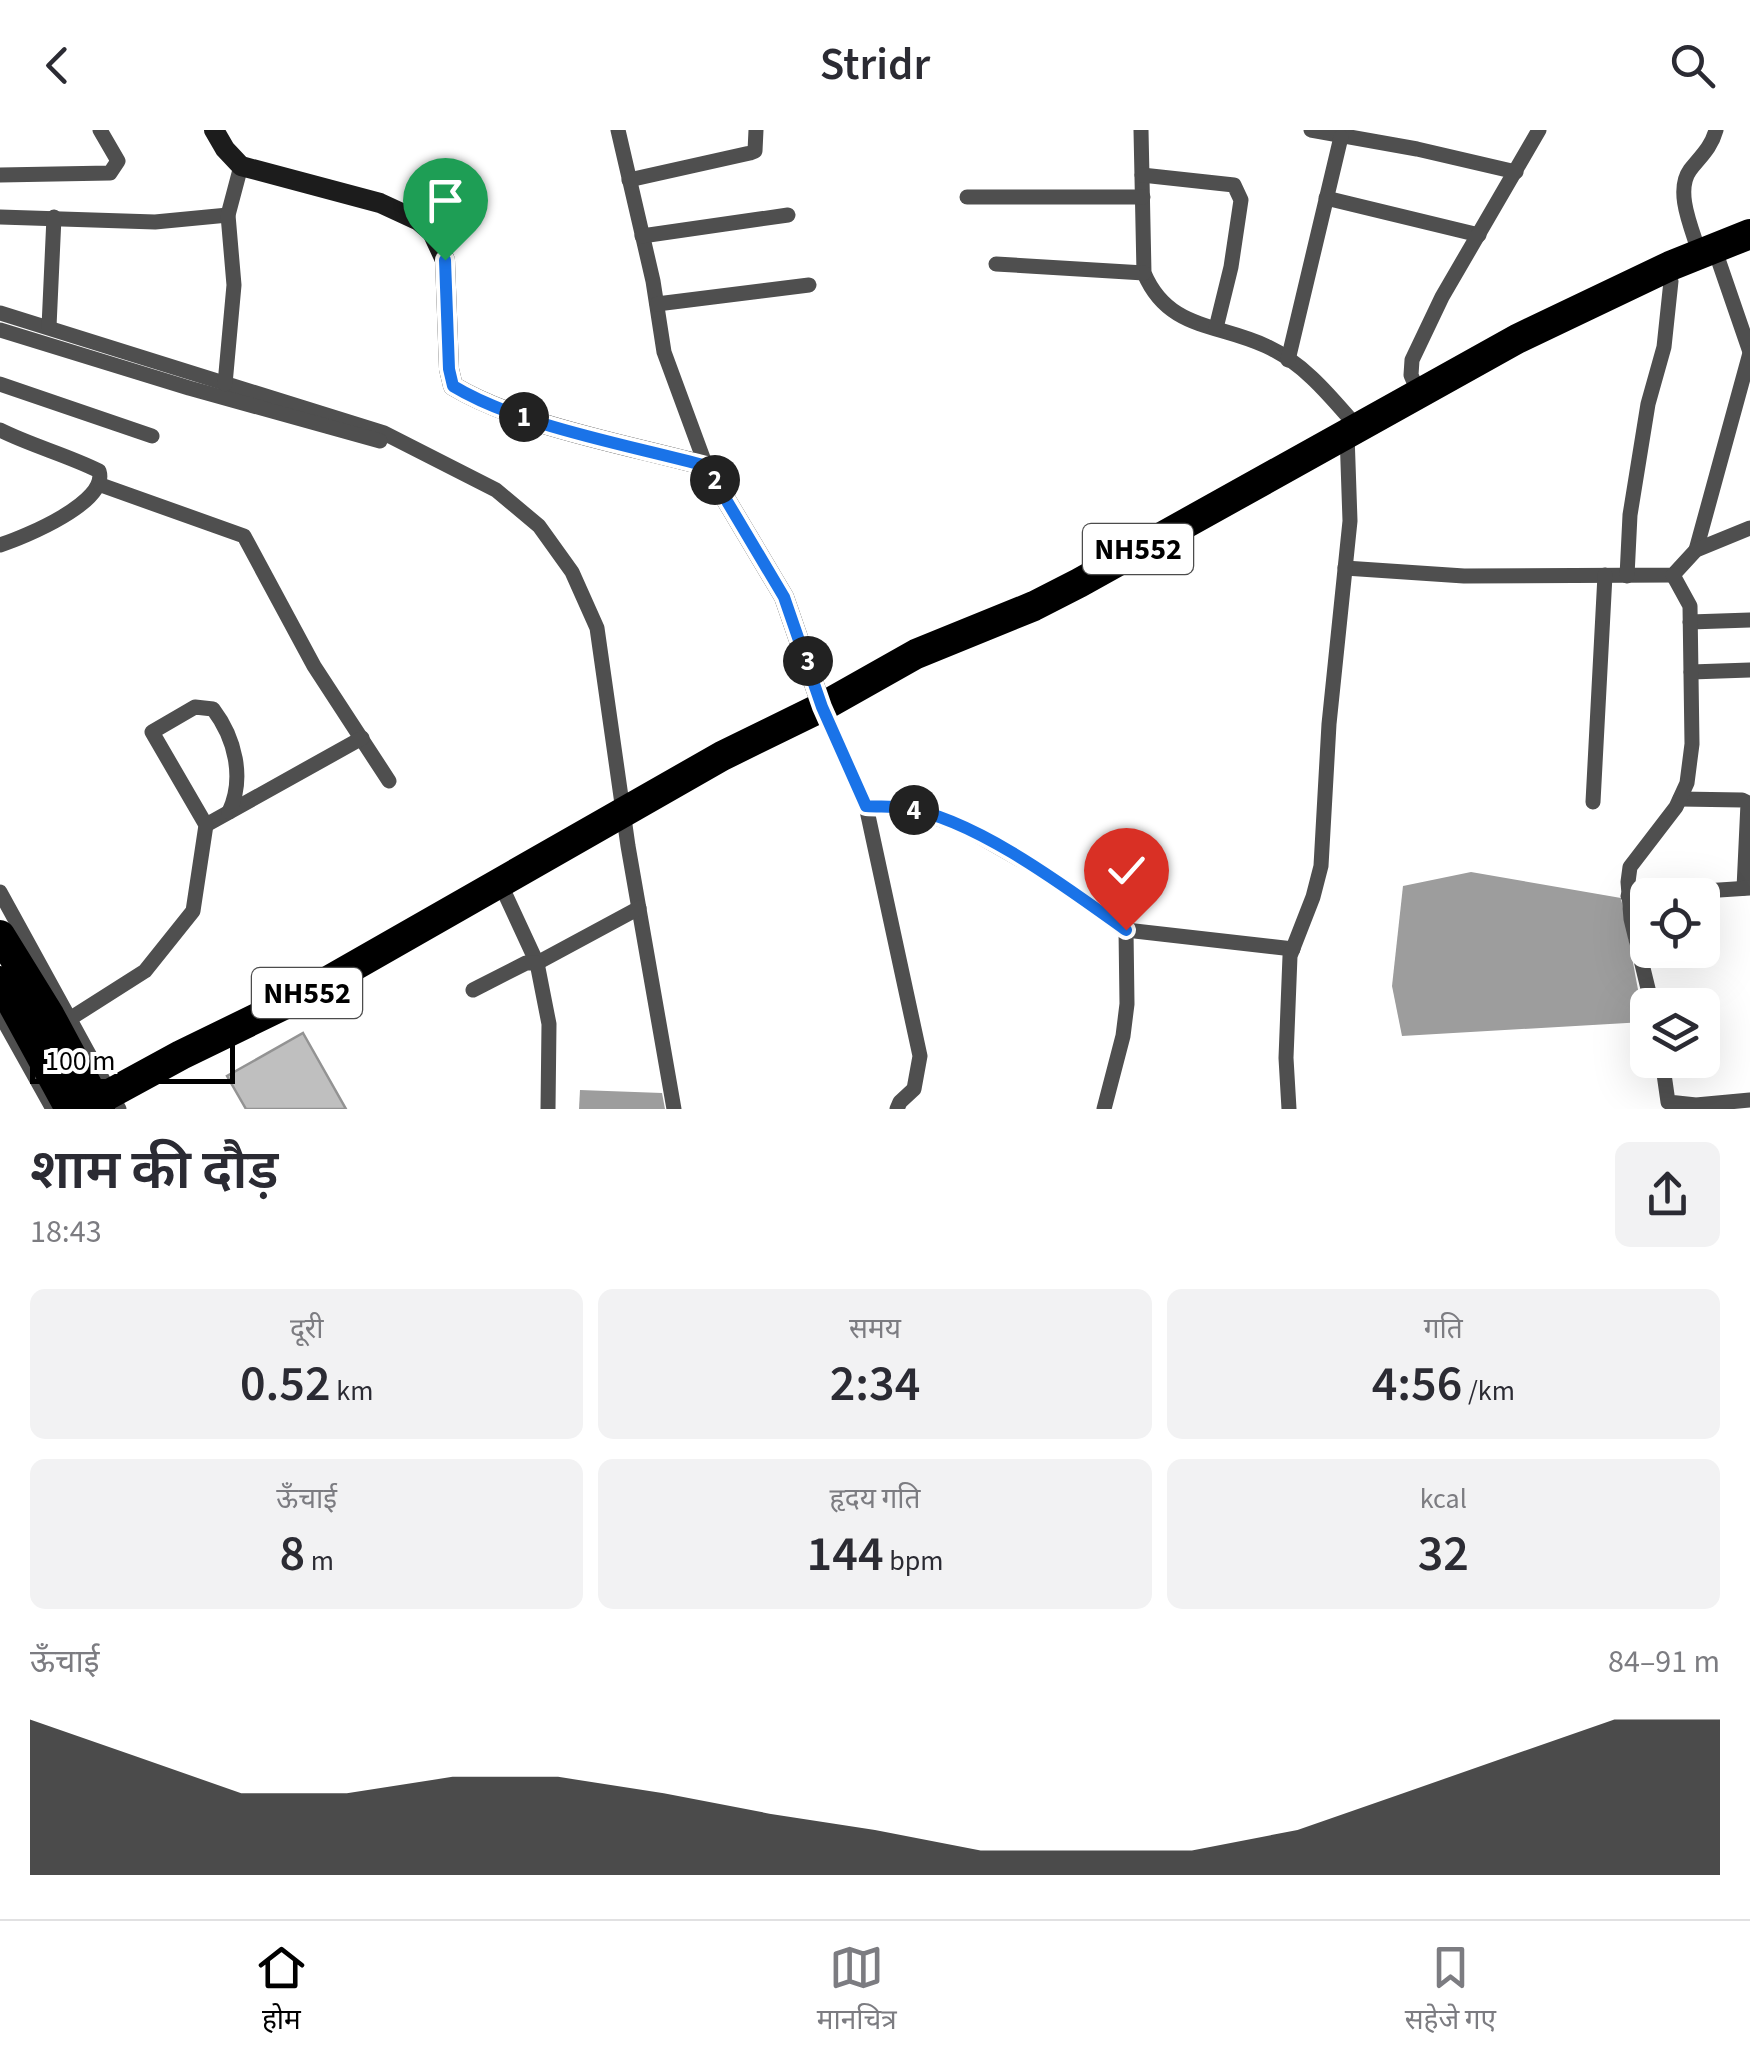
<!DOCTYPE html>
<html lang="hi">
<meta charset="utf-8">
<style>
body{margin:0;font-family:"Source Sans 3","Noto Sans Devanagari",sans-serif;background:#f2f2f3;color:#2b2b33;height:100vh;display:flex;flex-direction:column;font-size:38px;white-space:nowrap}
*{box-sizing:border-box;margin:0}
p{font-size:32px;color:#7c7c81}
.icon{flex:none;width:55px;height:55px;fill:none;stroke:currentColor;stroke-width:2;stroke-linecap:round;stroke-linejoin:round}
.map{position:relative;height:979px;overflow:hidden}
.details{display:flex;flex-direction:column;background:#fff;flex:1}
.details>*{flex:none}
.tools{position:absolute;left:1630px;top:748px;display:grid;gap:20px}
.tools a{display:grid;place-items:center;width:90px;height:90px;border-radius:15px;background:#fff;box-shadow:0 10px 40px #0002;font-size:50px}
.scale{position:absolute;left:30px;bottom:25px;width:205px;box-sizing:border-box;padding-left:10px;border:5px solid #000;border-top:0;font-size:28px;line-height:35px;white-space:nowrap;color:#000;-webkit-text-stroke:8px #fff;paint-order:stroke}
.pin{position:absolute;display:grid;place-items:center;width:85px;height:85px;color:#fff;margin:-102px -42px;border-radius:50% 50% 50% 0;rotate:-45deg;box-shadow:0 0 10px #0007}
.pin .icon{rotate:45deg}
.km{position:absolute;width:50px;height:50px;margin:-25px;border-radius:50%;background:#222;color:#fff;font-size:28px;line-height:50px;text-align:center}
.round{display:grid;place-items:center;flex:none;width:105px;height:105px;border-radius:15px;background:#f2f2f3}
.summary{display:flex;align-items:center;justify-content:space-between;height:170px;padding:0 30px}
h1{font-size:55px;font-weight:600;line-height:75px}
.stats{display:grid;grid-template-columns:repeat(3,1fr);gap:15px;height:170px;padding:10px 30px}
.stats div{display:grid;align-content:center;border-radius:15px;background:#f2f2f3;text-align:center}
.stats b{font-size:50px;font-weight:600}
.stats small{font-size:28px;font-weight:400}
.stats p{font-size:28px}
.chart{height:280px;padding:20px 30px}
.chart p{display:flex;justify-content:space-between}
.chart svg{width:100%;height:180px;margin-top:10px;fill:#000;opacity:.7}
header{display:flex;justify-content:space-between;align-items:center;height:130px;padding:0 30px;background:#fff;font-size:45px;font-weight:600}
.dock{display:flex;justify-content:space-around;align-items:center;height:140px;border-top:2px solid #e1e1e2;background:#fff;font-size:28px;color:#7c7c81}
.dock a{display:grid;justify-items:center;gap:5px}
.dock .active{color:#000}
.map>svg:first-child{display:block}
.water{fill:#9d9d9d}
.building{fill:#bfbfbf;stroke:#939393;stroke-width:2.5}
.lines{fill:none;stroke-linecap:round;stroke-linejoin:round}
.street{stroke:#4f4f4f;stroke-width:15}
.secondary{stroke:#1c1c1c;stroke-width:20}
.highway{stroke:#000;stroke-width:30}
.route-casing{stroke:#fff;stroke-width:20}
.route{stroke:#1a73e8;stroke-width:12}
.labels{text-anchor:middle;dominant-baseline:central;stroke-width:8;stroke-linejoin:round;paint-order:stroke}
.shield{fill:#fff;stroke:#4c4c4c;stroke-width:2.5}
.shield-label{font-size:30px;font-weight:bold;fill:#000}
</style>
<header><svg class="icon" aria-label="back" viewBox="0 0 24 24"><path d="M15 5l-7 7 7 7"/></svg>Stridr<svg class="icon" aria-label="search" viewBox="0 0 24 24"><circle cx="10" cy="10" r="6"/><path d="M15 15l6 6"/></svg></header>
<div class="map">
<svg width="1750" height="979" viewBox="0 0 1750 979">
<rect width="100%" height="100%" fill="#fff"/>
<g class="water">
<path d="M1471 742 1621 768 1644 892 1402 906 1392 856 1403 756Z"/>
<path d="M580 960 662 963 665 979H579Z"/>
</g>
<path class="building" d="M303 903 346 979H246L227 946Z"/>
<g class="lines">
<g class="street">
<path d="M618 0 653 151 664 222 706 336"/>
<path d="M1141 0 1144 143C1168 200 1217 193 1266 216 1305 234 1330 266 1358 298"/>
<path d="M1311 0 1417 19 1516 42"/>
<path d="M0 45 110 43 118 31 100 0"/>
<path d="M1142 45 1234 55 1241 70 1231 137 1216 198"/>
<path d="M629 50 750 23 755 21 756 0"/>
<path d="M967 67H1143"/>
<path d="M1326 68 1479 105"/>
<path d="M0 87 155 92 228 85"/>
<path d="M642 106 788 85"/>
<path d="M1700 125C1693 101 1674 62 1690 40 1701 26 1711 18 1716 0"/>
<path d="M1719 132 1750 222"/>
<path d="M996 134 1144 143"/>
<path d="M657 174 809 155"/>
<path d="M0 183 384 303 496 360 539 396 572 442 597 498 628 716 674 979"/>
<path d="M49 197 54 87"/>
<path d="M0 200 189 258 380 311"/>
<path d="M1288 230 1341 7"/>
<path d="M0 254 152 306"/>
<path d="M225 254 234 155 228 85 241 36"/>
<path d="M1419 264 1411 245 1412 230 1442 167 1539 0"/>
<path d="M0 300C32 316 67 325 99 341 109 372 25 407 0 415"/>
<path d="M101 355 244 406 314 536 389 651"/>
<path d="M1696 420 1750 223"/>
<path d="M1345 438 1464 446 1673 445 1696 420 1750 398"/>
<path d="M1627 446 1630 385 1648 274 1664 217 1671 151"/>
<path d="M1690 492 1750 490"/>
<path d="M1691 542 1750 540"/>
<path d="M822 577 866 676 907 678 964 698 1054 749 1126 800 1293 819"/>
<path d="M1680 669 1742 670 1748 673 1744 758"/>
<path d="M1593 672 1605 445"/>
<path d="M866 676 920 926 914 959 900 972 897 979"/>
<path d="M206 695 362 608"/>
<path d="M500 753 537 833 639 778"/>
<path d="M0 762 119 979"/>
<path d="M1628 766 1750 758"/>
<path d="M473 860 526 833H537L549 894 548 979"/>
<path d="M1652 875 1631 789 1628 752 1630 737 1676 677 1687 653 1692 614 1690 476 1673 445"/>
<path d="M0 884 53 979"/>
<path d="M71 888 145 841 193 781 206 695 152 602 195 577 213 579C235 608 245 648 229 682"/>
<path d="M1662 930 1668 972 1696 975 1750 970"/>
<path d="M1104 979 1123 906 1127 874 1126 800"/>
<path d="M1289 979 1286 928 1290 826 1313 767 1321 736 1329 594 1350 391 1347 304"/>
</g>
<path class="secondary" d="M214 0 225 19 241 36 380 73 419 91 432 102 445 130 449 239 453 256C520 296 629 315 706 336L784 467 822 577"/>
<g class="highway">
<path d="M0 805 50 886 100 979"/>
<path d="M0 851 70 979"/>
<path d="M82 979 181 925 298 868 722 626 822 577 916 524 1034 476 1079 453 1517 209 1670 136 1750 104"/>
</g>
</g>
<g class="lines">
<g class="route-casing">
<path id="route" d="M445 130 449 239 453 256C519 296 629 315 706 336L784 467 822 577 866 676C879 677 892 676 904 678 973 687 1069 759 1126 800"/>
</g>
<use href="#route" class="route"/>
</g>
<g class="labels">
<g class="shield">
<rect x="1083" y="394" width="110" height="50" rx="8"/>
<rect x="252" y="838" width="110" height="50" rx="8"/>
</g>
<g class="shield-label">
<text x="1138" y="419">NH552</text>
<text x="307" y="863">NH552</text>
</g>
</g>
</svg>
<div class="tools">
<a><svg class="icon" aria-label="locate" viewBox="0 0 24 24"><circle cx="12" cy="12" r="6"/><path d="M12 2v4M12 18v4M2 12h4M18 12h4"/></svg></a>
<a><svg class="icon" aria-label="layers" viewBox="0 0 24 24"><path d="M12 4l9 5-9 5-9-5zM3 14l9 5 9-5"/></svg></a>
</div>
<div class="scale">100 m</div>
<div class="pin" style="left:445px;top:130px;background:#1e9e55"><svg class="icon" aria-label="arrive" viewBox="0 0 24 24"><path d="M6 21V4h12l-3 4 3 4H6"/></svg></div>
<div class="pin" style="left:1126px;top:800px;background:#d93025"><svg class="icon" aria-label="check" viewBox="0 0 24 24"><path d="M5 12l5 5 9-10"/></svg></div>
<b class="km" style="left:524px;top:287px">1</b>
<b class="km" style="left:715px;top:350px">2</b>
<b class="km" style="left:808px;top:531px">3</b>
<b class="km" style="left:914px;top:680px">4</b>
</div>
<section class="details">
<div class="summary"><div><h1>शाम की दौड़</h1><p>18:43</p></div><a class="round"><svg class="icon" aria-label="share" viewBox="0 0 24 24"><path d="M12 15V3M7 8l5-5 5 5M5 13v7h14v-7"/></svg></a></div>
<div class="stats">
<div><p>दूरी</p><b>0.52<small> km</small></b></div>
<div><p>समय</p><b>2:34</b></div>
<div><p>गति</p><b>4:56<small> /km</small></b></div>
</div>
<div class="stats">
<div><p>ऊँचाई</p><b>8<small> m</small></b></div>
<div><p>हृदय गति</p><b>144<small> bpm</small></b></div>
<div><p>kcal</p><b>32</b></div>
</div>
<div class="chart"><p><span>ऊँचाई</span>84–91 m</p>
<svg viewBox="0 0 160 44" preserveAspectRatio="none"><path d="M0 44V6L10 15L20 24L30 24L40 20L50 20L60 24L70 29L80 33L90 38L100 38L110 38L120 33L130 24L140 15L150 6L160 6V44z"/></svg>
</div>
</section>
<nav class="dock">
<a class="active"><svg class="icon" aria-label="home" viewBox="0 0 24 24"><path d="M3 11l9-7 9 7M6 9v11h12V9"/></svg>होम</a>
<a><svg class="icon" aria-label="map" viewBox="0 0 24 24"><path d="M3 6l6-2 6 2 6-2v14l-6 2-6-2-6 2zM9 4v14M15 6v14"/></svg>मानचित्र</a>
<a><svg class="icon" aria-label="saved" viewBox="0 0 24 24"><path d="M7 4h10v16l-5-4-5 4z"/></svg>सहेजे गए</a>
</nav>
